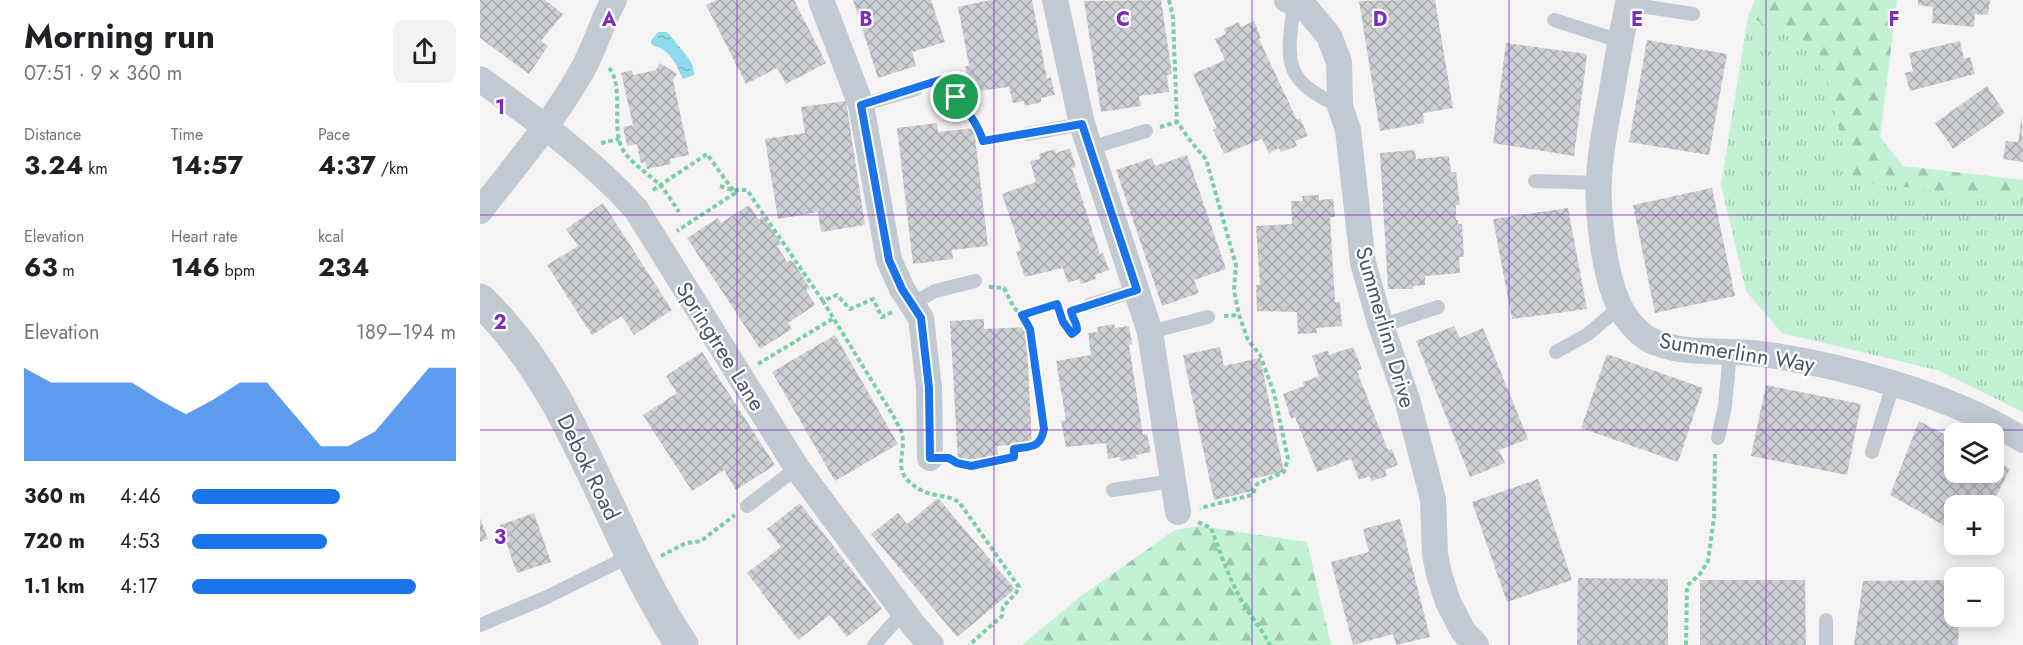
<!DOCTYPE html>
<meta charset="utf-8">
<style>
body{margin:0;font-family:Jost,sans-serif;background:#f2f2f2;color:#202124;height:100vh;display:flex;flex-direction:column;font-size:22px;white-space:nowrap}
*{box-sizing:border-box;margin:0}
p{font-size:20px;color:#757577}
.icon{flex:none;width:33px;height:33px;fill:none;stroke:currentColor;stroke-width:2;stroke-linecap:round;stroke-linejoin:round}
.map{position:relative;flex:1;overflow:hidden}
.details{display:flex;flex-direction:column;background:#fff;width:480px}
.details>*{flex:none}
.buttons{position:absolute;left:1464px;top:423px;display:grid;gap:12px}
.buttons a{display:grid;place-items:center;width:60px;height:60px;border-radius:12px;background:#fff;box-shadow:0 3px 15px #0003;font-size:30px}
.pin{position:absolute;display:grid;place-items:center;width:51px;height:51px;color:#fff;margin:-26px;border:3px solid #fff;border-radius:50%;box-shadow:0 2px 6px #0007}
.round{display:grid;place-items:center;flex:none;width:63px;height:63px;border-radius:12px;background:#f2f2f2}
.head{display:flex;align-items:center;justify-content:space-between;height:102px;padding:0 24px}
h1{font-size:33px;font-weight:700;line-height:45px}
.figures{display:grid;grid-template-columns:repeat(3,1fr);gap:9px;height:102px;padding:6px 24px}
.figures div{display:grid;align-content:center}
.figures b{font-size:26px;font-weight:700}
.figures small{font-size:16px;font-weight:400}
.figures p{font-size:16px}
.chart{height:168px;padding:12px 24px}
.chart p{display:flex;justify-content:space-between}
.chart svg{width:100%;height:108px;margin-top:6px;fill:#1a73e8;opacity:.7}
ul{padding:0 24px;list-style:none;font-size:20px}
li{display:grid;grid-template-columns:96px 72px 1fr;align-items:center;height:45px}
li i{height:15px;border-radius:8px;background:#1a73e8}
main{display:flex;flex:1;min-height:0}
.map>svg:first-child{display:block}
.grass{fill:url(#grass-tufts)}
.forest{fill:url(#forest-firs)}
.water{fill:url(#water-ripples)}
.building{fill:url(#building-cross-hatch)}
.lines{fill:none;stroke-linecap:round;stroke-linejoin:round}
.path{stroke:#7ad0a6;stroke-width:4;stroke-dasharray:4.5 3;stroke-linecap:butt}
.service{stroke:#c1cad2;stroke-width:14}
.minor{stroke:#c1cad2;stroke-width:26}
.tertiary{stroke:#c1cad2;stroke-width:33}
.route-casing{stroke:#fff;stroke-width:12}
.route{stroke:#1a73e8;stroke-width:8}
.grid{fill:none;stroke:#7b2cbf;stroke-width:1.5;stroke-opacity:0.55}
.labels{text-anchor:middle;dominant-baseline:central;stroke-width:4.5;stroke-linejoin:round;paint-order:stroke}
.street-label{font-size:22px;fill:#4a5661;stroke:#fff}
.grid-label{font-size:20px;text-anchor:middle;font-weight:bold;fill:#7b2cbf;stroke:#fff;stroke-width:4.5;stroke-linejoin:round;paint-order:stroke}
</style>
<main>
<section class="details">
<div class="head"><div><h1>Morning run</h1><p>07:51 · 9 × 360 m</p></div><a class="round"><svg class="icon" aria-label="share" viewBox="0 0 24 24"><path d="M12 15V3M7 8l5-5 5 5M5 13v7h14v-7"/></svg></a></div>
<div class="figures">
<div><p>Distance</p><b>3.24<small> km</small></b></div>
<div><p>Time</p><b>14:57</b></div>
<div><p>Pace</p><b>4:37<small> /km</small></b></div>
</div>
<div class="figures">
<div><p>Elevation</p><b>63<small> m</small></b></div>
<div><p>Heart rate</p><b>146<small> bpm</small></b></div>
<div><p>kcal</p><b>234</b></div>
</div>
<div class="chart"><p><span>Elevation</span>189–194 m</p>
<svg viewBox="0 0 160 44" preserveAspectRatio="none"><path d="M0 44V6L10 12L20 12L30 12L40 12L50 19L60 25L70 19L80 12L90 12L100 25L110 38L120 38L130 32L140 19L150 6L160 6V44z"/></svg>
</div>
<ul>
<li><b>360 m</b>4:46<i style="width:56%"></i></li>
<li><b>720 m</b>4:53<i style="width:51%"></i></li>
<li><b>1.1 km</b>4:17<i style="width:85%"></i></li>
</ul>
</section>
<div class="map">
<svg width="1543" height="645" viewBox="0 0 1543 645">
<defs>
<pattern id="grass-tufts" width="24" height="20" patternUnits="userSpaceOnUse" patternTransform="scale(1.5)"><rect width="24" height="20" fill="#c3f1d5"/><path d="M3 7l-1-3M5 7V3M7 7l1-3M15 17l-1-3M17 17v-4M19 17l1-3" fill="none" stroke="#a0c6b0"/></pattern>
<pattern id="forest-firs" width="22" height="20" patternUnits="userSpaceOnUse" patternTransform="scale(1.5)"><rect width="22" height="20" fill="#c3f1d5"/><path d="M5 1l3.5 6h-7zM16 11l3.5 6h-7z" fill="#a0c6b0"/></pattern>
<pattern id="water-ripples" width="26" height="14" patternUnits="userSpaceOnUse" patternTransform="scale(1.5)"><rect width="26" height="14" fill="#90daee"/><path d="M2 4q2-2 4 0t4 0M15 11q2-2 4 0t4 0" fill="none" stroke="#78b4c4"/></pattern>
<pattern id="building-cross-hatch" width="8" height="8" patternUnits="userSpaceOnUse" patternTransform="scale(1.5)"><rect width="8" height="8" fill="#cdcfd5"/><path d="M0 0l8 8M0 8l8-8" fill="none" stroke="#a8abb0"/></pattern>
</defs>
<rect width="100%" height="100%" fill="#f5f3f3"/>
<path class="grass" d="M1268 17 1337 46 1374 181 1543 201V412L1457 370 1302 333 1266 291 1241 184Z"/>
<g class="forest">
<path d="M1275 0H1417L1400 137 1423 166 1543 180V201L1373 181 1337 46 1268 17Z"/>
<path d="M720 526 827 542 851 645H542L601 596 695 530Z"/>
</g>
<path class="water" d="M178 32H187L190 35C198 47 215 60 214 75L203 79C195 63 191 50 172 45L171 41Z"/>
<g class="building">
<path d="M0 0H65L83 14 61 41 68 46 49 74 0 38Z"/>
<path d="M236 0H314L346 63 306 84 297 68 266 84 226 5Z"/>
<path d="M373 0H451L465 42 432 52 436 66 398 78Z"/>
<path d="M510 0H552L567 79 571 77 575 95 561 98V102L545 106 544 101 533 103 529 87 490 92 485 67 489 65 478 7Z"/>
<path d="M681 0 692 74 687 75 689 92 659 96 661 106 621 112 604 1Z"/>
<path d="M928 0H955L973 108 943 113 944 123 900 131 879 1Z"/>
<path d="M1438 0H1510L1508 15 1495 14 1494 27 1452 23 1453 7 1438 5Z"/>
<path d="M774 21 781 38 779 39 817 120 820 118 828 136 815 141 817 146 801 152 799 148 789 153 782 139 744 154 733 130 737 128 713 74 745 60 735 39 746 34 744 29 759 22 761 27Z"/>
<path d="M1167 40 1247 54 1229 155 1149 142Z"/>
<path d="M1480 41 1484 59 1490 57 1495 74 1430 91 1425 73 1433 71 1429 53Z"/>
<path d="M1026 43 1107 54 1094 156 1013 143Z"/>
<path d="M180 63 197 74 193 80 209 155 190 159 191 164 167 169 166 162 161 163 157 144 147 146 143 127 153 125 141 73 152 70 153 75 176 70Z"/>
<path d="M1507 86 1525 113 1473 149 1455 123Z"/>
<path d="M366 101 385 225 341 232 338 212 298 219 285 139 325 133 321 107Z"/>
<path d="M1542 116 1543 162 1523 159 1526 141 1538 142Z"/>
<path d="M457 123 458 132 494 128 508 246 472 250 473 259 433 264 417 128Z"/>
<path d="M590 148 596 167 592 168 620 254 623 253 629 270 615 275 616 279 601 284 599 279 588 283 583 268 545 277 536 252 541 250 522 194 556 182 550 161 560 159 559 154 575 149 576 153Z"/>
<path d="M935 150 936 159 969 156 971 172H976L980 205H976V220H978V224H982L984 257H979L980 273 945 276V285L933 286V289H908L900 153Z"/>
<path d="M707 155 746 269 714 280 719 293 682 306 636 170 672 158 675 166Z"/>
<path d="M1232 188 1255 296 1175 313 1153 205Z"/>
<path d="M839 195V200L853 199 855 217H850L855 302H860L862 326 836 328 837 333 818 334 817 312 777 311 776 285H780L776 226 812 224 811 201H823L822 196Z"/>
<path d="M123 203 192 310 154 335 142 316 112 335 67 265 98 246 86 229Z"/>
<path d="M269 205 279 220 283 216 301 244 297 246 307 262 312 260 330 288 326 290 335 305 308 323 312 329 280 349 207 238 238 218 241 223Z"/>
<path d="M1088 208 1107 309 1032 319 1013 219Z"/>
<path d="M504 319V329L546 327 552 444 517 446 518 457 478 460 470 321Z"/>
<path d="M634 324 635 328 649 326 652 344 649 345 663 435 667 434 671 452 656 455 657 458 641 461 639 457 628 459 626 443 586 447 581 421 586 420 576 361 611 355 608 333 618 332 617 327Z"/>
<path d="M974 326 980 338 1003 328 1048 439 1019 450 1025 463 990 477 936 341Z"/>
<path d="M355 335 418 444 355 481 292 372Z"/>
<path d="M740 347 744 366 780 358 804 472 770 479 773 491 734 500 703 355Z"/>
<path d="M873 347 882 369 877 371 908 450 912 449 918 465 905 470 907 476 891 481 890 476 879 480 871 459 837 472 815 417 811 419 803 394 824 386 823 382 839 376 832 356 848 350 849 355Z"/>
<path d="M222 352 295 465 256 490 244 470 212 491 163 415 197 393 186 376Z"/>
<path d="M1127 354 1223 388 1198 462 1101 428Z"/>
<path d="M1286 385 1381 404 1367 475 1271 456Z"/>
<path d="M1439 421 1474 439V472H1514V460L1530 469 1511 506H1474V531L1410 495Z"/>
<path d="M1058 479 1092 580 1027 602 992 502Z"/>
<path d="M458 498 535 589 477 637 391 534 418 513 427 524Z"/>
<path d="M320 503 402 609 367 637 350 615 318 640 267 573 301 547 287 529Z"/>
<path d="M54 513 71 562 37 573 20 525Z"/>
<path d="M0 518 8 539 0 542Z"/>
<path d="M920 519 950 637 916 645 913 634 873 645 851 562 889 552 883 529Z"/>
<path d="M1098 578 1188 579V645H1097Z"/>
<path d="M1220 580H1325L1326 645H1220Z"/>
<path d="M1474 580V616H1479L1478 645H1374L1383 581Z"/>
</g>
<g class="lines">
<g class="path">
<path d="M689 0 693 17 697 122 712 143 726 159 756 265 754 290 759 315 768 340 780 355 794 393 808 459 804 472 777 484 772 495 720 508"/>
<path d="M129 68C144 85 132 124 141 146 149 163 167 172 180 185 187 193 193 203 199 212"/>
<path d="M451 83 466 78C477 100 496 118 503 141L532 137"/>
<path d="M680 127 697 122"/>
<path d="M121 143 139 139"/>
<path d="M240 186 252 190H267L343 301"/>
<path d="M173 190 227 154 255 193 197 231"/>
<path d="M509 287 524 288 534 308 542 315 577 304 583 322 592 334 597 330C597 322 592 319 591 311"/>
<path d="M412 312 402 317 393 299 370 309 357 295 343 301 414 417C416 422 421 429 422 434 427 456 409 471 439 489 452 497 466 494 479 502L539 587 536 593 523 607 522 616 489 645"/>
<path d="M744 316 759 315"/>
<path d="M278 364 354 318"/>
<path d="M473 460 491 466 534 457V449C551 446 560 449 564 429L550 329 542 315"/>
<path d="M718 522 731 528C742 557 752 588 770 614 777 624 784 633 790 645"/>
<path d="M181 556 206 543 221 541 255 515"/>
<path d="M1206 645 1207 586 1220 574 1228 561 1234 518 1235 454"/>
</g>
<g class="service">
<path d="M814 3C807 61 801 80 860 106"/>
<path d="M1148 4 1213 14"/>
<path d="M1074 20 1140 41"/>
<path d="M381 105 436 89"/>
<path d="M547 134 602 124"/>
<path d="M610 148 666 131"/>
<path d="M1055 181 1119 183"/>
<path d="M432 304 455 291 495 281"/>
<path d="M609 305 657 290"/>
<path d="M901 326 958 307"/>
<path d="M670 332 728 317"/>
<path d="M1076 352 1108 334 1140 307"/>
<path d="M1238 438 1245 406 1250 352"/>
<path d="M1392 452 1413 385"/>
<path d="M633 490 693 481"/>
<path d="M267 506 317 468"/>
<path d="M1346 620V645"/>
<path d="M0 625 65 598 152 555"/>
<path d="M394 645 424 611"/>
</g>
<g class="minor">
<path d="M341 0 381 105 409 260 422 289 441 318 449 388 450 458"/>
<path d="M575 0 602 124 670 332 698 512"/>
<path d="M807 0 825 7 849 36 859 62 860 106 868 130 883 263 901 326 927 399 953 499 955 554 959 574 968 602 983 631 996 645"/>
<path d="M1149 0C1141 34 1136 68 1130 102 1125 127 1120 153 1119 178 1117 212 1124 273 1138 303 1143 316 1158 334 1170 340 1201 356 1248 349 1282 354 1364 365 1474 396 1543 440"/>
<path d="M0 79C55 119 110 158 156 209L317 468 435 627 451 645"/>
<path d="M0 211C34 167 71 124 99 76 114 52 120 25 134 0"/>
</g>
<path class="tertiary" d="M0 300C98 394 128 535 202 645"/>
</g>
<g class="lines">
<g class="route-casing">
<path id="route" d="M466 78C477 100 496 118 503 141L602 124 657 290 591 311C592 318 597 322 597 330L592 334 583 322 577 304 542 315 550 329 564 429C560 449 551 446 534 449V457L491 466 477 463 469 458H450L449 388 441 318 422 289 409 260 381 105Z"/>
</g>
<use href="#route" class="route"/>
</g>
<path class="grid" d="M257 0V645M514 0V645M772 0V645M1029 0V645M1286 0V645M0 215H1543M0 430H1543"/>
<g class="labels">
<g class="street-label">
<text transform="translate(906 327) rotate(74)">Summerlinn Drive</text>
<text transform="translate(241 346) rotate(58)">Springtree Lane</text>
<text transform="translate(1257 352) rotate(9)">Summerlinn Way</text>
<text transform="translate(109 467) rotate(64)">Debok Road</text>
</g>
</g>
<g class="grid-label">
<text x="129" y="26">A</text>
<text x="386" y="26">B</text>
<text x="643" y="26">C</text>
<text x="900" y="26">D</text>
<text x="1157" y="26">E</text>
<text x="1414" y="26">F</text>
<text x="20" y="114">1</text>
<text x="20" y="329">2</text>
<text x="20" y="544">3</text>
</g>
</svg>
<div class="buttons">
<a><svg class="icon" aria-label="layers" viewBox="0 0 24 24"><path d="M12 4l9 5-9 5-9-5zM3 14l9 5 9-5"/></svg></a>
<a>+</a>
<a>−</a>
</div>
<div class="pin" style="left:476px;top:97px;background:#1e9e55"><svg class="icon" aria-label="arrive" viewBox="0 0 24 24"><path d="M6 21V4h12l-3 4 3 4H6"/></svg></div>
</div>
</main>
